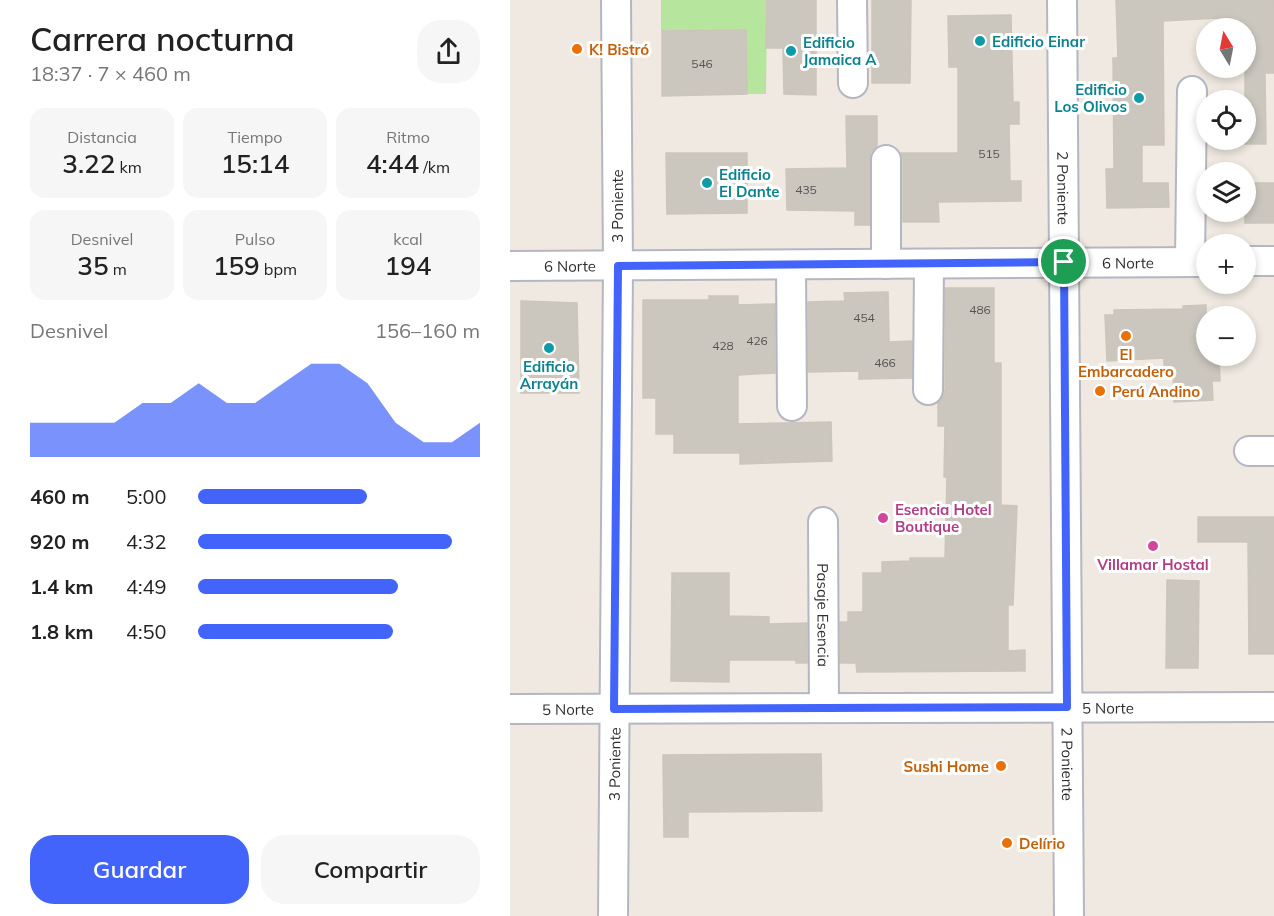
<!DOCTYPE html>
<html lang="es">
<meta charset="utf-8">
<style>
body{margin:0;font-family:Mulish,sans-serif;background:#f6f6f6;color:#222;height:100vh;display:flex;flex-direction:column;font-size:22px;white-space:nowrap}
*{box-sizing:border-box;margin:0}
p{font-size:20px;color:#767676}
.icon{flex:none;width:33px;height:33px;fill:none;stroke:currentColor;stroke-width:2;stroke-linecap:round;stroke-linejoin:round}
.map{position:relative;flex:1;overflow:hidden}
.sheet{display:flex;flex-direction:column;background:#fff;width:510px}
.sheet>*{flex:none}
.needle{width:39px;rotate:350deg}
.tools{position:absolute;left:686px;top:18px;display:grid;gap:12px}
.tools a{display:grid;place-items:center;width:60px;height:60px;border-radius:50%;background:#fff;box-shadow:0 3px 9px #0003;font-size:30px}
.pin{position:absolute;display:grid;place-items:center;width:51px;height:51px;color:#fff;margin:-26px;border:3px solid #fff;border-radius:50%;box-shadow:0 2px 6px #0007}
.round{display:grid;place-items:center;flex:none;width:63px;height:63px;border-radius:24px;background:#f6f6f6}
.summary{display:flex;align-items:center;justify-content:space-between;height:102px;padding:0 30px}
h1{font-size:33px;font-weight:600;line-height:45px}
.stats{display:grid;grid-template-columns:repeat(3,1fr);gap:9px;height:102px;padding:6px 30px}
.stats div{display:grid;align-content:center;border-radius:15px;background:#f6f6f6;text-align:center}
.stats b{font-size:26px;font-weight:600}
.stats small{font-size:16px;font-weight:400}
.stats p{font-size:16px}
.chart{height:168px;padding:12px 30px}
.chart p{display:flex;justify-content:space-between}
.chart svg{width:100%;height:108px;margin-top:6px;fill:#4264fb;opacity:.7}
.cta{display:flex;gap:12px;margin-top:auto;padding:12px 30px}
.cta a{flex:1;height:69px;border-radius:24px;background:#4264fb;color:#fff;font-size:24px;font-weight:600;line-height:69px;text-align:center}
.cta a+a{background:#f6f6f6;color:#222}
ul{padding:0 30px;list-style:none;font-size:20px}
li{display:grid;grid-template-columns:96px 72px 1fr;align-items:center;height:45px}
li i{height:15px;border-radius:8px;background:#4264fb}
main{display:flex;flex:1;min-height:0}
.map>svg:first-child{display:block}
.green{fill:#b6e59e}
.building{fill:#cbc7bf;stroke:#cbc5ba;stroke-width:1.5}
.lines{fill:none;stroke-linecap:round;stroke-linejoin:round}
.minor-casing{stroke:#b4b7c1;stroke-width:32}
.minor{stroke:#fff;stroke-width:28}
.route-casing{stroke:#fff;stroke-width:12}
.route{stroke:#4264fb;stroke-width:8}
.culture-dot{fill:#0f9aa8;stroke:#fff;stroke-width:2}
.food-dot{fill:#e8710a;stroke:#fff;stroke-width:2}
.hotel-dot{fill:#d1479c;stroke:#fff;stroke-width:2}
.labels{text-anchor:middle;dominant-baseline:central;stroke-width:6;stroke-linejoin:round;paint-order:stroke}
.number-label{font-size:12px;fill:#555452}
.culture-label{font-size:15px;font-weight:bold;fill:#0d838f;stroke:#fff;text-anchor:start}
.food-label{font-size:15px;font-weight:bold;fill:#c56008;stroke:#fff;text-anchor:start}
.street-label{font-size:15px;fill:#2e2e2e;stroke:#fff}
.hotel-label{font-size:15px;font-weight:bold;fill:#b23c85;stroke:#fff;text-anchor:start}
</style>
<main>
<section class="sheet">
<div class="summary"><div><h1>Carrera nocturna</h1><p>18:37 · 7 × 460 m</p></div><a class="round"><svg class="icon" aria-label="share" viewBox="0 0 24 24"><path d="M12 15V3M7 8l5-5 5 5M5 13v7h14v-7"/></svg></a></div>
<div class="stats">
<div><p>Distancia</p><b>3.22<small> km</small></b></div>
<div><p>Tiempo</p><b>15:14</b></div>
<div><p>Ritmo</p><b>4:44<small> /km</small></b></div>
</div>
<div class="stats">
<div><p>Desnivel</p><b>35<small> m</small></b></div>
<div><p>Pulso</p><b>159<small> bpm</small></b></div>
<div><p>kcal</p><b>194</b></div>
</div>
<div class="chart"><p><span>Desnivel</span>156–160 m</p>
<svg viewBox="0 0 160 44" preserveAspectRatio="none"><path d="M0 44V30L10 30L20 30L30 30L40 22L50 22L60 14L70 22L80 22L90 14L100 6L110 6L120 14L130 30L140 38L150 38L160 30V44z"/></svg>
</div>
<ul>
<li><b>460 m</b>5:00<i style="width:60%"></i></li>
<li><b>920 m</b>4:32<i style="width:90%"></i></li>
<li><b>1.4 km</b>4:49<i style="width:71%"></i></li>
<li><b>1.8 km</b>4:50<i style="width:69%"></i></li>
</ul>
<div class="cta"><a>Guardar</a><a>Compartir</a></div>
</section>
<div class="map">
<svg width="764" height="916" viewBox="0 0 764 916">
<rect width="100%" height="100%" fill="#efe9e1"/>
<path class="green" d="M151 0H257L256 94H232L231 30 151 31Z"/>
<g class="building">
<path d="M257 0H306V95L274 94 273 48H256Z"/>
<path d="M362 0H401L400 83H362Z"/>
<path d="M606 0H764V73H755L756 144H735V26H708V18L653 21 654 145H632V183H658L659 207 597 208 596 169H604L603 58H608Z"/>
<path d="M501 15 503 102H509V124H499L500 181H511V201L428 202 429 222H393V160L391 153H448V67H439L438 16Z"/>
<path d="M236 30 237 94 152 96V31Z"/>
<path d="M336 116H367V146L361 152 360 160V225H345V211L277 210 276 169 337 168Z"/>
<path d="M156 153H237V213L157 214Z"/>
<rect x="735" y="183" width="29" height="40"/>
<path d="M435 288H484V363H491V505L507 506 503 605H498V651L515 650V671L347 672 346 663H330V622H338V612H353V573H372V562L400 561V558H435L437 477H434L435 426H428V402L432 398 435 390Z"/>
<path d="M378 292 379 342 402 341V378L349 379V371L298 372V302L335 301 334 293Z"/>
<path d="M199 296H228V305L265 304V373L228 375V424L321 422 322 461 230 464V453H164V434H146V398H133V300H199Z"/>
<path d="M11 301 67 303 69 393H11Z"/>
<path d="M696 305V356H709L710 381H702L703 400 664 402 663 372H654V358L597 361 595 315H604V310L673 309V306Z"/>
<path d="M688 517H764V654H739L738 542H688Z"/>
<path d="M162 573H219V616L259 617V624L297 623V663H286V660H219V682L161 681Z"/>
<path d="M657 580 689 581 688 668H656Z"/>
<path d="M311 754 312 811 178 812V837H154L153 755Z"/>
</g>
<g class="lines">
<g class="minor-casing">
<g id="minor">
<path d="M342 0 343 83"/>
<path id="s1" d="M552 0 559 916"/>
<path d="M735 261H764"/>
<path d="M680 262 682 91"/>
<path d="M376 264V160"/>
<path d="M281 265 282 406"/>
<path id="s2" d="M0 266 696 262"/>
<path d="M418 390 419 264"/>
<path d="M739 451H764"/>
<path id="s3" d="M313 522 314 708"/>
<path id="s4" d="M0 709 764 707"/>
<path id="s5" d="M103 916 108 266 106 0"/>
</g>
</g>
<use href="#minor" class="minor"/>
</g>
<g class="lines">
<g class="route-casing">
<path id="route" d="M554 262 557 707 104 709 108 266Z"/>
</g>
<use href="#route" class="route"/>
</g>
<g class="culture-dot">
<circle cx="470" cy="41" r="6"/>
<circle cx="281" cy="51" r="6"/>
<circle cx="629" cy="98" r="6"/>
<circle cx="197" cy="183" r="6"/>
<circle cx="39" cy="348" r="6"/>
</g>
<g class="food-dot">
<circle cx="67" cy="49" r="6"/>
<circle cx="616" cy="336" r="6"/>
<circle cx="590" cy="391" r="6"/>
<circle cx="491" cy="766" r="6"/>
<circle cx="497" cy="843" r="6"/>
</g>
<g class="hotel-dot">
<circle cx="373" cy="518" r="6"/>
<circle cx="643" cy="546" r="6"/>
</g>
<g class="labels">
<g class="number-label">
<text x="192" y="63">546</text>
<text x="479" y="153">515</text>
<text x="296" y="189">435</text>
<text x="470" y="309">486</text>
<text x="354" y="317">454</text>
<text x="247" y="340">426</text>
<text x="213" y="345">428</text>
<text x="375" y="362">466</text>
</g>
<g class="culture-label">
<text x="482" y="41">Edificio Einar</text>
<text x="293" y="42">Edificio<tspan x="293" dy="17">Jamaica A</tspan></text>
<text x="617" y="89" text-anchor="end">Edificio<tspan x="617" dy="17">Los Olivos</tspan></text>
<text x="209" y="174">Edificio<tspan x="209" dy="17">El Dante</tspan></text>
<text x="39" y="366" text-anchor="middle">Edificio<tspan x="39" dy="17">Arrayán</tspan></text>
</g>
<g class="food-label">
<text x="79" y="49">K! Bistró</text>
<text x="616" y="354" text-anchor="middle">El<tspan x="616" dy="17">Embarcadero</tspan></text>
<text x="602" y="391">Perú Andino</text>
<text x="479" y="766" text-anchor="end">Sushi Home</text>
<text x="509" y="843">Delírio</text>
</g>
<g class="street-label">
<text stroke="none"><textPath href="#s1" startOffset="188">2 Poniente</textPath></text>
<text transform="translate(107 206) rotate(-90)">3 Poniente</text>
<text stroke="none"><textPath href="#s2" startOffset="618">6 Norte</textPath></text>
<text stroke="none"><textPath href="#s2" startOffset="60">6 Norte</textPath></text>
<text stroke="none"><textPath href="#s3" startOffset="93">Pasaje Esencia</textPath></text>
<text stroke="none"><textPath href="#s4" startOffset="598">5 Norte</textPath></text>
<text stroke="none"><textPath href="#s4" startOffset="58">5 Norte</textPath></text>
<text stroke="none"><textPath href="#s5" startOffset="152">3 Poniente</textPath></text>
<text stroke="none"><textPath href="#s1" startOffset="764">2 Poniente</textPath></text>
</g>
<g class="hotel-label">
<text x="385" y="509">Esencia Hotel<tspan x="385" dy="17">Boutique</tspan></text>
<text x="643" y="564" text-anchor="middle">Villamar Hostal</text>
</g>
</g>
</svg>
<div class="tools">
<a><svg class="needle" viewBox="-14 -14 28 28"><path d="M0-13l5 13h-10z" fill="#e53935"/><path d="M0 13l5-13h-10z" fill="#767676"/></svg></a>
<a><svg class="icon" aria-label="locate" viewBox="0 0 24 24"><circle cx="12" cy="12" r="6"/><path d="M12 2v4M12 18v4M2 12h4M18 12h4"/></svg></a>
<a><svg class="icon" aria-label="layers" viewBox="0 0 24 24"><path d="M12 4l9 5-9 5-9-5zM3 14l9 5 9-5"/></svg></a>
<a>+</a>
<a>−</a>
</div>
<div class="pin" style="left:554px;top:262px;background:#1e9e55"><svg class="icon" aria-label="arrive" viewBox="0 0 24 24"><path d="M6 21V4h12l-3 4 3 4H6"/></svg></div>
</div>
</main>
